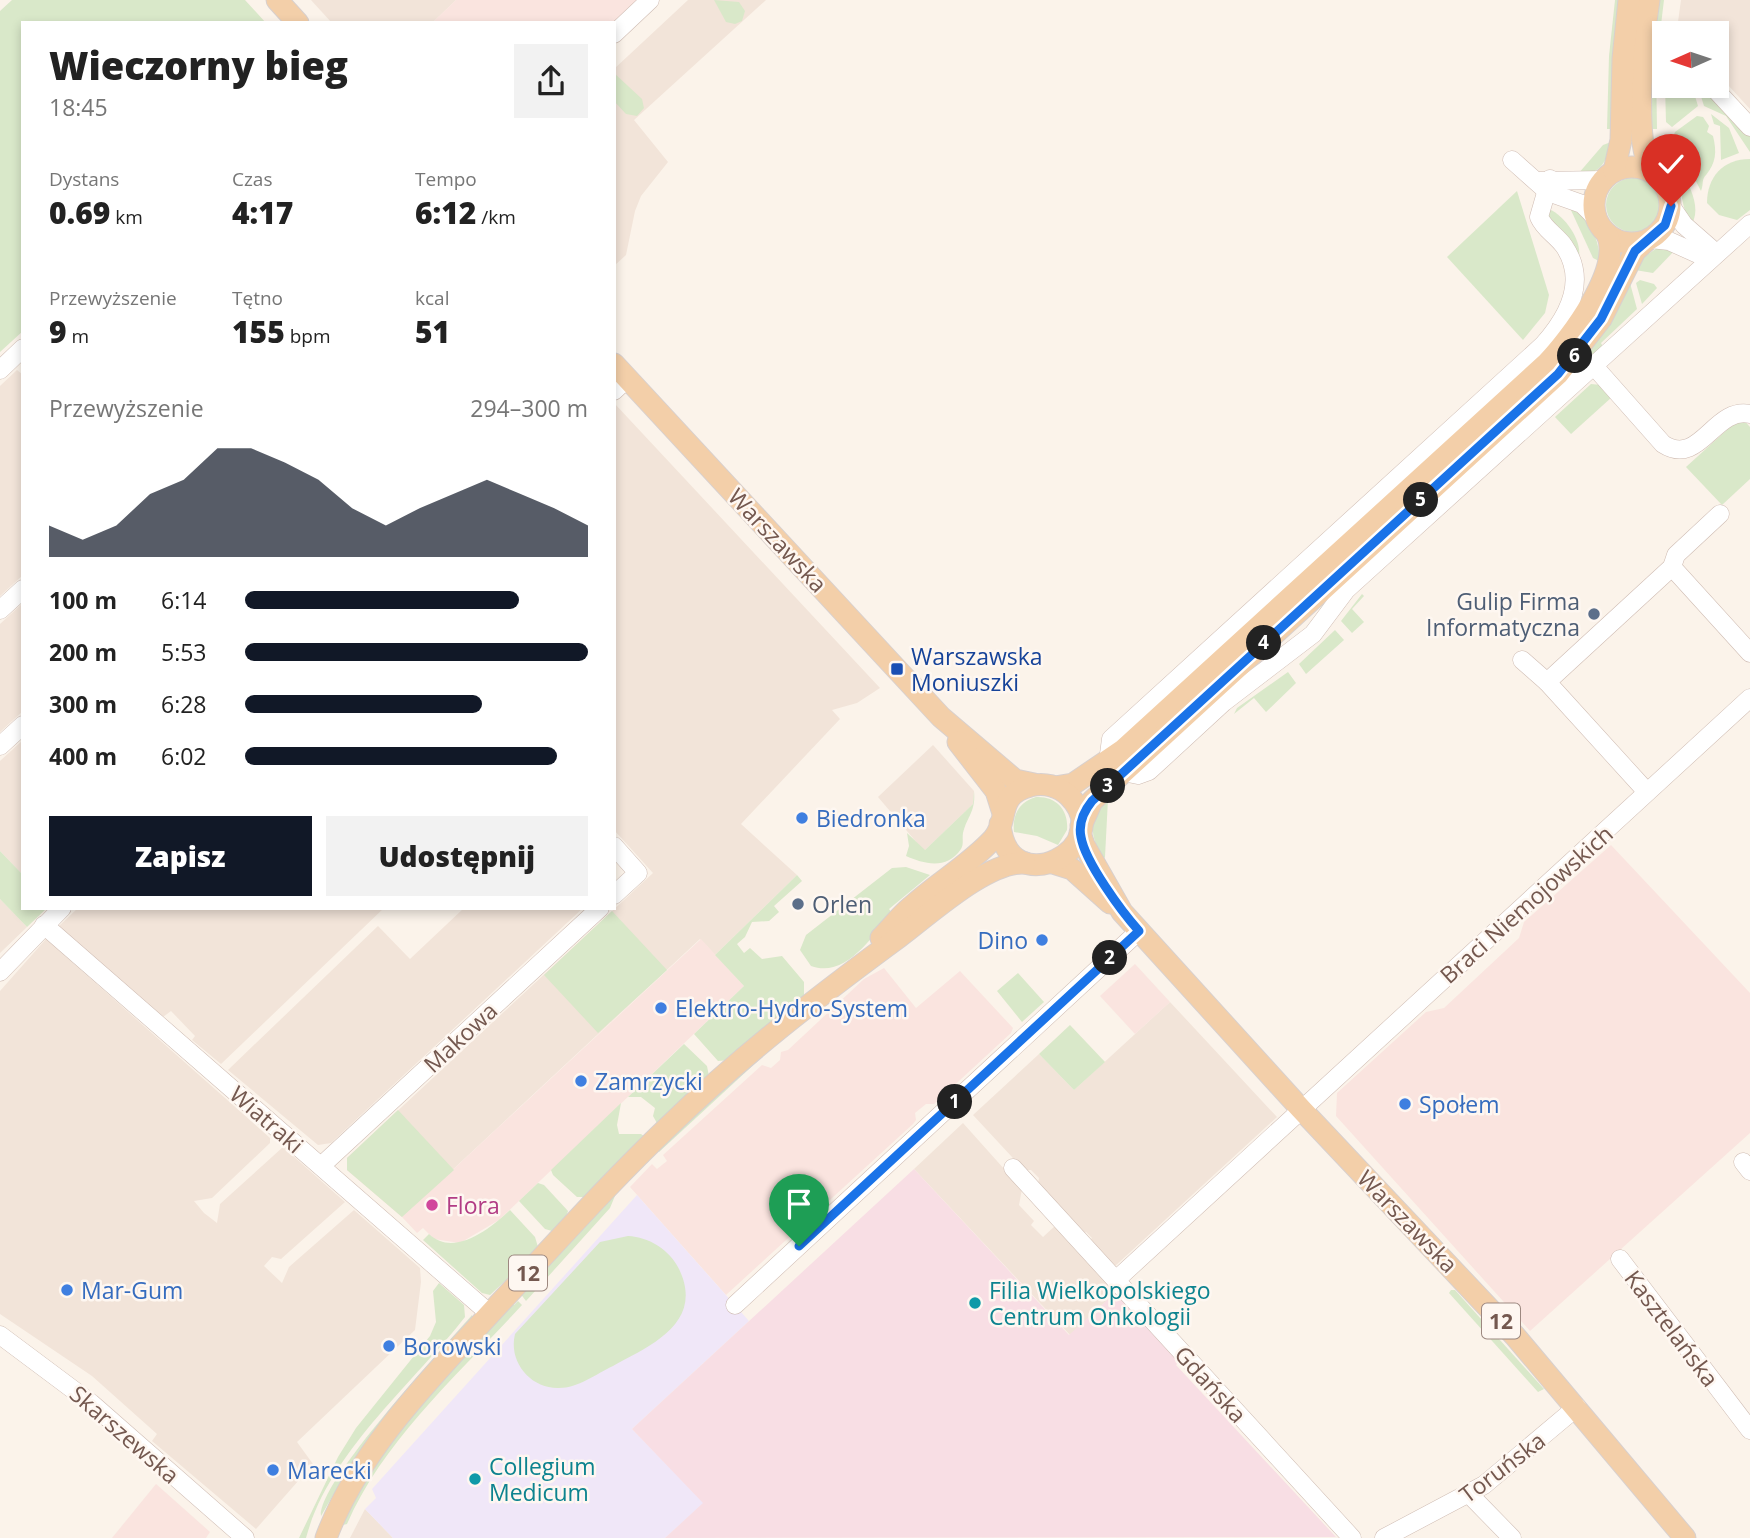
<!DOCTYPE html>
<html lang="pl">
<meta charset="utf-8">
<style>
body{margin:0;font-family:"Open Sans",sans-serif;background:#f2f2f2;color:#222;height:100vh;display:flex;flex-direction:column;font-size:26px;white-space:nowrap}
*{box-sizing:border-box;margin:0}
p{font-size:23px;color:#767676}
.icon{flex:none;width:38px;height:38px;fill:none;stroke:currentColor;stroke-width:2;stroke-linecap:round;stroke-linejoin:round}
.map{position:relative;flex:1;overflow:hidden}
.side{position:absolute;left:21px;top:21px;width:595px;height:889px;display:flex;flex-direction:column;background:#fff;border-radius:0px;box-shadow:0 4px 10px #0003}
.side>*{flex:none}
.needle{width:46px;rotate:267deg}
.tools{position:absolute;left:1652px;top:21px;display:grid;gap:14px}
.tools a{display:grid;place-items:center;width:77px;height:77px;border-radius:0px;background:#fff;box-shadow:0 4px 10px #0003;font-size:35px}
.pin{position:absolute;display:grid;place-items:center;width:60px;height:60px;color:#fff;margin:-72px -30px;border-radius:50% 50% 50% 0;rotate:-45deg;box-shadow:0 0 7px #0007}
.pin .icon{rotate:45deg}
.km{position:absolute;width:35px;height:35px;margin:-18px;border-radius:50%;background:#222;color:#fff;font-size:19px;line-height:35px;text-align:center}
.round{display:grid;place-items:center;flex:none;width:74px;height:74px;border-radius:0px;background:#f2f2f2}
.headline{display:flex;align-items:center;justify-content:space-between;height:119px;padding:0 28px}
h1{font-size:38px;font-weight:800;line-height:52px}
.stats{display:grid;grid-template-columns:repeat(3,1fr);gap:10px;height:119px;padding:7px 28px}
.stats div{display:grid;align-content:center}
.stats b{font-size:30px;font-weight:800}
.stats small{font-size:19px;font-weight:400}
.stats p{font-size:19px}
.chart{height:196px;padding:14px 28px}
.chart p{display:flex;justify-content:space-between}
.chart svg{width:100%;height:126px;margin-top:7px;fill:#111827;opacity:.7}
.cta{display:flex;gap:14px;margin-top:auto;padding:14px 28px}
.cta a{flex:1;height:80px;border-radius:0px;background:#111827;color:#fff;font-size:28px;font-weight:800;line-height:80px;text-align:center}
.cta a+a{background:#f2f2f2;color:#222}
ul{padding:0 28px;list-style:none;font-size:23px}
li{display:grid;grid-template-columns:112px 84px 1fr;align-items:center;height:52px}
li i{height:18px;border-radius:9px;background:#111827}
.map>svg:first-child{display:block}
.residential{fill:#f2e4d9}
.commercial{fill:#fae4df}
.education{fill:#f0e7f8}
.medical{fill:#f8dee4}
.green{fill:#d9e8c9}
.lines{fill:none;stroke-linecap:round;stroke-linejoin:round}
.minor-casing{stroke:#cfbcb3;stroke-width:19}
.major-casing{stroke:#d8d0ce;stroke-width:23}
.minor{stroke:#fff;stroke-width:18}
.major{stroke:#f3cfa9;stroke-width:21}
.route-casing{stroke:#fff;stroke-width:14}
.route{stroke:#1a73e8;stroke-width:9}
.service-dot{fill:#5c6f8a;stroke:#fef7f1;stroke-width:2.5}
.transit-dot{fill:#1a4fb4;stroke:#fef7f1;stroke-width:2.5}
.shop-dot{fill:#3f7fe0;stroke:#fef7f1;stroke-width:2.5}
.hotel-dot{fill:#d1479c;stroke:#fef7f1;stroke-width:2.5}
.culture-dot{fill:#0f9aa8;stroke:#fef7f1;stroke-width:2.5}
.labels{text-anchor:middle;dominant-baseline:central;stroke-width:5;stroke-linejoin:round;paint-order:stroke}
.shield{fill:#fef7f1;stroke:#9d8880;stroke-width:2}
.shield-label{font-size:21px;font-weight:bold;fill:#74584f}
.street-label{font-size:23px;fill:#74584f;stroke:#fef7f1}
.service-label{font-size:23px;fill:#4e5e75;stroke:#fef7f1;text-anchor:end}
.transit-label{font-size:23px;fill:#164399;stroke:#fef7f1;text-anchor:start}
.shop-label{font-size:23px;fill:#366cbe;stroke:#fef7f1;text-anchor:start}
.hotel-label{font-size:23px;fill:#b23c85;stroke:#fef7f1;text-anchor:start}
.culture-label{font-size:23px;fill:#0d838f;stroke:#fef7f1;text-anchor:start}
</style>
<div class="map">
<svg width="1750" height="1538" viewBox="0 0 1750 1538">
<rect width="100%" height="100%" fill="#fbf3ea"/>
<g class="residential">
<path d="M311 0H456L432 23H332Z"/>
<path d="M688 0H766L634 120 668 162 641 196 635 211 626 255 614 266V69Z"/>
<path d="M1681 0H1750V109L1717 73V33H1680L1677 29Z"/>
<path d="M17 370 23 375V575L0 596V386Z"/>
<path d="M615 404 880 688 857 703 832 710 840 719 741 824 797 875 715 955 700 939 402 1217 347 1170V1158L653 873 614 830Z"/>
<path d="M23 603V711L0 732V624Z"/>
<path d="M23 740V875L0 851V761Z"/>
<path d="M933 745 974 791 973 804 924 851 878 797Z"/>
<path d="M0 899 27 927 0 953Z"/>
<path d="M78 908H384L221 1064 192 1040 195 1036 171 1011 163 1017 58 927Z"/>
<path d="M464 908H583L331 1143 318 1145 228 1070 378 926 410 959Z"/>
<path d="M46 939 270 1138V1143L212 1198 194 1201 204 1213 217 1223 220 1204 283 1147 345 1202 281 1259 272 1257 264 1266 282 1283 289 1267 354 1210 420 1268 421 1282 415 1330 297 1442 313 1464 256 1529 152 1441 157 1434 92 1376 0 1314V991Z"/>
<path d="M1170 1002 1277 1117 1114 1267 1089 1241 1092 1238 1086 1232 1083 1234 1038 1185 1039 1178 1031 1170H1024L973 1115 1039 1054 1074 1090Z"/>
<path d="M963 1123 1022 1189 1019 1205 1034 1221 1031 1225 1043 1237 1056 1225 1117 1291 1070 1335 914 1169Z"/>
<path d="M365 1509 393 1538H350Z"/>
</g>
<g class="commercial">
<path d="M456 0H639L614 23H432Z"/>
<path d="M1611 845 1750 993V1133L1530 1331 1336 1116 1337 1093 1426 1012 1444 1008 1519 938 1524 922Z"/>
<path d="M701 939 744 986 499 1220 460 1243 434 1239 423 1228 417 1233 402 1217Z"/>
<path d="M1135 964 1170 1002 1135 1034 1100 996Z"/>
<path d="M884 968 916 1008 960 971 1013 1028 1011 1033 934 1104H926L915 1113 916 1120 913 1124 726 1295 630 1187 652 1164 657 1169 667 1161 663 1155 762 1065 771 1068 780 1060 781 1052 788 1050 864 979Z"/>
<path d="M156 1484 210 1532 206 1538H112Z"/>
</g>
<path class="education" d="M637 1195 749 1321 632 1429 704 1503 665 1538H393L365 1509 376 1498 372 1489Z"/>
<path class="medical" d="M914 1169 1069 1335 1117 1291 1181 1360 1176 1365 1336 1537 665 1538 703 1503 632 1429Z"/>
<g class="green">
<path d="M12 0H245L266 23H23V331L0 352V11Z"/>
<path d="M714 0 739 2 745 11 742 21 735 24 726 22Z"/>
<path d="M1615 0H1621L1613 129H1607L1609 56Z"/>
<path d="M1658 0H1664L1656 66 1657 129H1651L1650 89Z"/>
<path d="M614 73 642 99 644 108 637 116 626 114 614 101Z"/>
<path d="M1665 86H1683L1686 89 1692 86 1698 106 1672 127 1666 122Z"/>
<path d="M1704 86 1750 135V152L1726 116 1704 106 1698 87Z"/>
<path d="M1711 114 1729 128 1739 153 1721 160 1720 126 1714 124Z"/>
<path d="M1697 116 1703 117 1709 126 1707 132 1713 136C1717 152 1716 163 1706 175 1701 180 1704 184 1701 191L1673 137 1675 132Z"/>
<path d="M1611 142C1607 162 1600 175 1578 174L1603 145Z"/>
<path d="M1653 143H1663L1668 148C1678 168 1705 201 1692 224 1681 208 1685 202 1678 187 1671 169 1658 164 1653 143Z"/>
<path d="M1750 159V210L1737 220 1719 215 1707 203C1707 177 1723 159 1750 159Z"/>
<circle cx="1633" cy="205" r="27"/>
<path d="M1517 191 1549 295 1545 313 1523 340 1447 257Z"/>
<path d="M1546 208C1563 213 1582 239 1579 257L1548 218Z"/>
<path d="M1570 208C1588 216 1601 241 1599 261L1593 258Z"/>
<path d="M1657 248 1676 249 1653 273 1635 270 1641 259Z"/>
<path d="M1640 280 1654 284 1657 288 1642 304 1636 283Z"/>
<path d="M1630 283 1637 309 1601 343 1603 347 1325 612 1320 609 1327 598 1564 380 1606 328Z"/>
<path d="M1591 384 1601 385 1612 397 1571 434 1555 417Z"/>
<path d="M1741 417 1750 427V479L1722 505 1686 467Z"/>
<path d="M1362 594 1364 596 1352 609 1364 622 1352 633 1341 621Z"/>
<path d="M1335 630 1344 640 1306 674 1299 664Z"/>
<path d="M1288 672 1296 683 1266 712 1254 698 1234 714 1237 708Z"/>
<path d="M974 791C976 812 967 816 963 833 962 839 964 844 961 849 947 870 924 864 906 856L909 846 907 833 925 850 973 804Z"/>
<path d="M1036 797C1056 796 1069 810 1067 830L1058 845 1037 836 1014 832C1012 815 1019 802 1036 797Z"/>
<path d="M1108 799 1105 857 1103 860C1090 833 1087 822 1108 799Z"/>
<path d="M0 851 23 875V908H47L27 927 0 899Z"/>
<path d="M906 867 930 875 889 909 892 913C873 935 846 979 811 966L800 950 806 935 892 868Z"/>
<path d="M797 875 802 881 774 906 779 912 769 921 752 922 745 937 737 944 744 953 750 948 762 959 782 956 804 982V998L729 1060 718 1061 694 1034 744 986 715 955Z"/>
<path d="M612 911 667 970 598 1033 544 975Z"/>
<path d="M1018 973 1044 1002 1022 1022 997 991Z"/>
<path d="M1070 1025 1105 1062 1074 1090 1039 1054Z"/>
<path d="M684 1044 707 1066 709 1076 658 1125 653 1116 655 1108 641 1097H628Z"/>
<path d="M761 1058 659 1152 658 1150 677 1128Z"/>
<path d="M621 1103 617 1125 619 1134H641L645 1137 585 1197H577L553 1175 551 1170Z"/>
<path d="M398 1110 454 1170 402 1217 347 1170V1158Z"/>
<path d="M646 1160 649 1161 617 1191 610 1208 526 1301 520 1293Z"/>
<path d="M538 1183 544 1185 568 1211 565 1220 552 1231 545 1229 519 1201Z"/>
<path d="M510 1210 535 1237 538 1247 508 1283 505 1281 490 1295 482 1293 423 1240 429 1234C454 1258 491 1228 510 1210Z"/>
<path d="M628 1236C649 1237 670 1250 679 1269 705 1323 650 1346 613 1366 596 1374 578 1388 559 1388 531 1389 508 1362 515 1334L600 1242Z"/>
<path d="M439 1283 464 1305 465 1317C412 1385 329 1452 306 1538H299L338 1457 356 1428 430 1336 436 1322 433 1291Z"/>
<path d="M1451 1290H1455L1544 1389 1538 1392 1449 1293Z"/>
<path d="M518 1301 522 1305C461 1372 384 1439 347 1524L343 1525C382 1439 449 1373 511 1303L514 1305Z"/>
<path d="M472 1315V1320L343 1478 321 1516C317 1483 445 1346 472 1315Z"/>
</g>
<g class="lines">
<g class="minor-casing">
<g id="minor">
<path d="M614 34 650 0"/>
<path d="M1712 86 1750 127"/>
<path d="M1512 160 1548 192 1582 204 1596 218"/>
<path d="M1540 181 1604 180"/>
<path d="M1671 206 1684 225 1716 253"/>
<path d="M1651 239 1669 241 1709 259"/>
<path d="M1593 365 1663 444C1700 468 1714 406 1750 414"/>
<path d="M0 370 23 348"/>
<path d="M614 391 628 378"/>
<path d="M1672 567 1676 555 1720 514"/>
<path d="M0 610 23 589"/>
<path d="M1522 660 1547 682"/>
<path d="M0 746 23 725"/>
<path d="M1108 762 1111 739 1543 345C1568 317 1588 281 1564 246 1556 235 1544 229 1539 217L1550 179"/>
<path d="M1123 772 1138 775 1149 771 1224 702 1313 634 1346 590 1750 224"/>
<path d="M1647 792 1547 682 1672 567 1750 653"/>
<path d="M614 846 638 873 614 895"/>
<path d="M44 925 490 1314"/>
<path d="M0 972 62 908"/>
<path d="M1743 1162 1750 1171"/>
<path d="M321 1166 600 908"/>
<path d="M1013 1168 1352 1538"/>
<path d="M1620 1259 1750 1430"/>
<path d="M1116 1280 1750 698"/>
<path d="M735 1305 1139 931"/>
<path d="M0 1335 91 1403 245 1538"/>
<path d="M1469 1494 1512 1538"/>
<path d="M1384 1538 1484 1485 1577 1407"/>
</g>
</g>
<g class="major-casing">
<g id="major">
<path d="M277 0 298 23"/>
<path d="M1649 0C1644 32 1631 149 1653 172"/>
<circle cx="1632" cy="205" r="38"/>
<path d="M1614 171 1621 140 1623 59 1629 0"/>
<path d="M614 364 941 717 1015 780 1034 784"/>
<path d="M958 742 996 791 1002 810"/>
<path d="M1055 787 1073 784 1123 750 1547 363C1570 339 1623 269 1607 234"/>
<path d="M1081 826 1092 801 1558 374 1601 319 1635 251 1645 242"/>
<path d="M1080 833 1084 845 1122 912 1301 1109 1515 1336 1685 1538"/>
<path d="M1053 863 1072 869 1110 903"/>
<path d="M881 938C891 928 900 916 911 907 937 883 969 865 993 839 1010 821 995 795 1030 786 1044 782 1059 786 1069 796 1120 847 1007 906 1000 824"/>
<path d="M326 1538C360 1447 434 1375 498 1305 555 1244 610 1182 670 1125 741 1056 820 995 899 937 930 914 987 861 1025 863"/>
</g>
</g>
<use href="#minor" class="minor"/>
<use href="#major" class="major"/>
</g>
<g class="lines">
<g class="route-casing">
<path id="route" d="M799 1246 1139 931C1122 912 1085 862 1081 837 1078 823 1084 811 1092 801L1558 374 1601 319 1635 251 1665 225 1671 206"/>
</g>
<use href="#route" class="route"/>
</g>
<g class="service-dot">
<circle cx="1594" cy="614" r="7"/>
<circle cx="798" cy="904" r="7"/>
</g>
<rect class="transit-dot" x="890" y="662" width="14" height="14" rx="3.5"/>
<g class="shop-dot">
<circle cx="802" cy="818" r="7"/>
<circle cx="1042" cy="940" r="7"/>
<circle cx="661" cy="1008" r="7"/>
<circle cx="581" cy="1081" r="7"/>
<circle cx="1405" cy="1104" r="7"/>
<circle cx="67" cy="1290" r="7"/>
<circle cx="389" cy="1346" r="7"/>
<circle cx="273" cy="1470" r="7"/>
</g>
<circle class="hotel-dot" cx="432" cy="1205" r="7"/>
<g class="culture-dot">
<circle cx="975" cy="1303" r="7"/>
<circle cx="475" cy="1479" r="7"/>
</g>
<g class="labels">
<g class="shield">
<rect x="509" y="1255.5" width="38" height="35" rx="5"/>
<rect x="1482" y="1303.5" width="38" height="35" rx="5"/>
</g>
<g class="shield-label">
<text x="528" y="1273">12</text>
<text x="1501" y="1321">12</text>
</g>
<g class="street-label">
<text transform="translate(778 540) rotate(47)">Warszawska</text>
<text transform="translate(1526 904) rotate(-42)">Braci Niemojowskich</text>
<text transform="translate(460 1037) rotate(-43)">Makowa</text>
<text transform="translate(267 1119) rotate(41)">Wiatraki</text>
<text transform="translate(1408 1221) rotate(46)">Warszawska</text>
<text transform="translate(1672 1328) rotate(53)">Kasztelańska</text>
<text transform="translate(1211 1384) rotate(48)">Gdańska</text>
<text transform="translate(125 1434) rotate(41)">Skarszewska</text>
<text transform="translate(1502 1467) rotate(-37)">Toruńska</text>
</g>
<g class="service-label">
<text x="1580" y="601">Gulip Firma<tspan x="1580" dy="26">Informatyczna</tspan></text>
<text x="812" y="904" text-anchor="start">Orlen</text>
</g>
<g class="transit-label">
<text x="911" y="656">Warszawska<tspan x="911" dy="26">Moniuszki</tspan></text>
</g>
<g class="shop-label">
<text x="816" y="818">Biedronka</text>
<text x="1028" y="940" text-anchor="end">Dino</text>
<text x="675" y="1008">Elektro-Hydro-System</text>
<text x="595" y="1081">Zamrzycki</text>
<text x="1419" y="1104">Społem</text>
<text x="81" y="1290">Mar-Gum</text>
<text x="403" y="1346">Borowski</text>
<text x="287" y="1470">Marecki</text>
</g>
<g class="hotel-label">
<text x="446" y="1205">Flora</text>
</g>
<g class="culture-label">
<text x="989" y="1290">Filia Wielkopolskiego<tspan x="989" dy="26">Centrum Onkologii</tspan></text>
<text x="489" y="1466">Collegium<tspan x="489" dy="26">Medicum</tspan></text>
</g>
</g>
</svg>
<div class="tools">
<a><svg class="needle" viewBox="-14 -14 28 28"><path d="M0-13l5 13h-10z" fill="#e53935"/><path d="M0 13l5-13h-10z" fill="#767676"/></svg></a>
</div>
<div class="pin" style="left:799px;top:1246px;background:#1e9e55"><svg class="icon" aria-label="arrive" viewBox="0 0 24 24"><path d="M6 21V4h12l-3 4 3 4H6"/></svg></div>
<div class="pin" style="left:1671px;top:206px;background:#d93025"><svg class="icon" aria-label="check" viewBox="0 0 24 24"><path d="M5 12l5 5 9-10"/></svg></div>
<b class="km" style="left:955px;top:1102px">1</b>
<b class="km" style="left:1110px;top:958px">2</b>
<b class="km" style="left:1108px;top:786px">3</b>
<b class="km" style="left:1264px;top:643px">4</b>
<b class="km" style="left:1421px;top:500px">5</b>
<b class="km" style="left:1575px;top:356px">6</b>
<section class="side">
<div class="headline"><div><h1>Wieczorny bieg</h1><p>18:45</p></div><a class="round"><svg class="icon" aria-label="share" viewBox="0 0 24 24"><path d="M12 15V3M7 8l5-5 5 5M5 13v7h14v-7"/></svg></a></div>
<div class="stats">
<div><p>Dystans</p><b>0.69<small> km</small></b></div>
<div><p>Czas</p><b>4:17</b></div>
<div><p>Tempo</p><b>6:12<small> /km</small></b></div>
</div>
<div class="stats">
<div><p>Przewyższenie</p><b>9<small> m</small></b></div>
<div><p>Tętno</p><b>155<small> bpm</small></b></div>
<div><p>kcal</p><b>51</b></div>
</div>
<div class="chart"><p><span>Przewyższenie</span>294–300 m</p>
<svg viewBox="0 0 160 44" preserveAspectRatio="none"><path d="M0 44V33L10 38L20 33L30 22L40 17L50 6L60 6L70 11L80 17L90 27L100 33L110 27L120 22L130 17L140 22L150 27L160 33V44z"/></svg>
</div>
<ul>
<li><b>100 m</b>6:14<i style="width:80%"></i></li>
<li><b>200 m</b>5:53<i style="width:100%"></i></li>
<li><b>300 m</b>6:28<i style="width:69%"></i></li>
<li><b>400 m</b>6:02<i style="width:91%"></i></li>
</ul>
<div class="cta"><a>Zapisz</a><a>Udostępnij</a></div>
</section>
</div>
